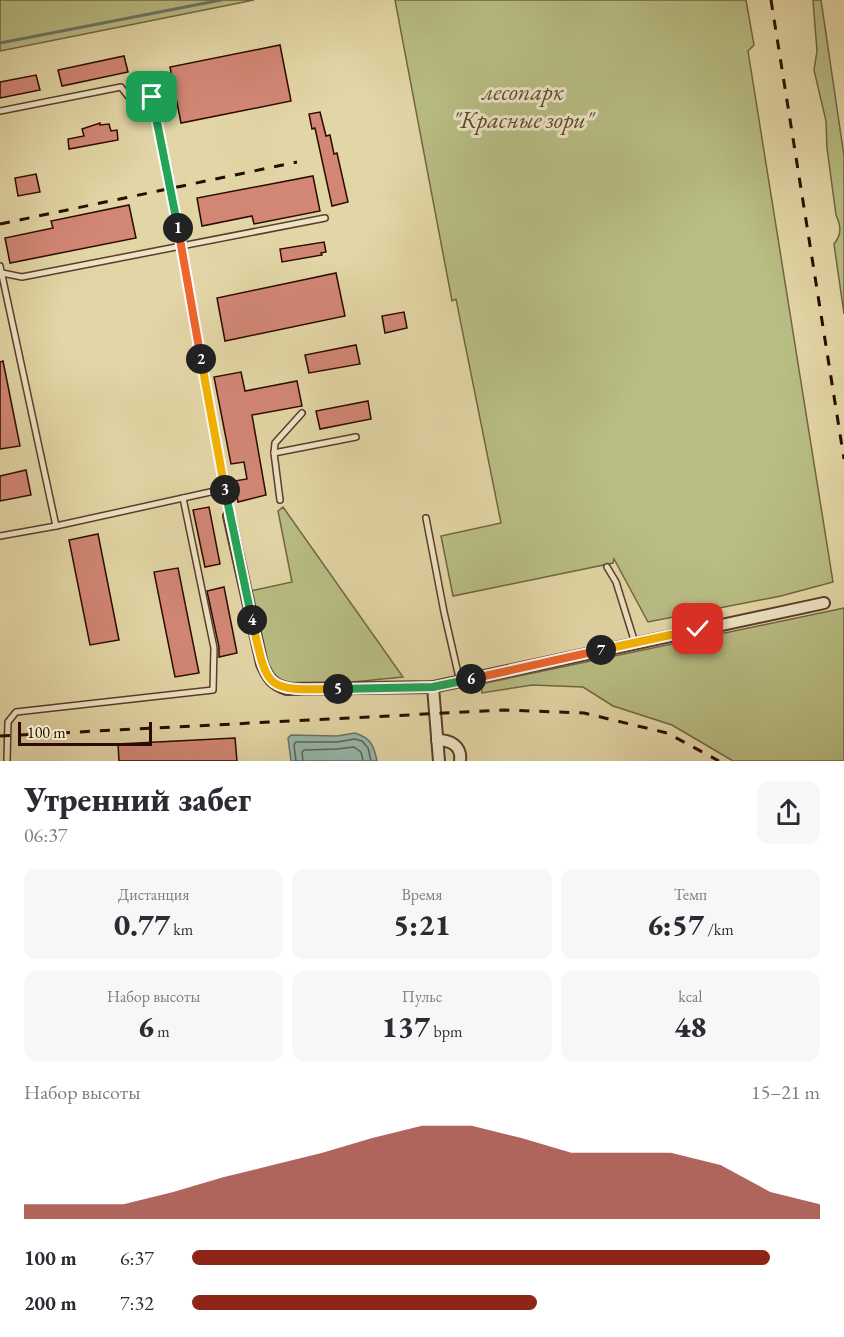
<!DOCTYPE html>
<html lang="ru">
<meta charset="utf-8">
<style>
body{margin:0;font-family:"EB Garamond",serif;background:#f7f7f7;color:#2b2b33;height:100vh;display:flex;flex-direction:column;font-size:22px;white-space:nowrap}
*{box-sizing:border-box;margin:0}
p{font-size:20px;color:#7c7c81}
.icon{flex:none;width:33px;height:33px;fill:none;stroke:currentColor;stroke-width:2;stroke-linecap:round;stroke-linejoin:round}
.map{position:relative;height:761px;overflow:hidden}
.panel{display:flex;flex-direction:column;background:#fff;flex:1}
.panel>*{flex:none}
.scale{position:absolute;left:18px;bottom:15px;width:134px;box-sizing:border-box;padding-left:6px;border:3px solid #2b0b01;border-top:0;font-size:16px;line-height:21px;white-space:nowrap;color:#2b0b01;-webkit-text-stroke:4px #ede4c5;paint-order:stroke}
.pin{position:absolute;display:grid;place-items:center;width:51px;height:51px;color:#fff;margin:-26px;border-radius:12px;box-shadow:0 3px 9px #0006}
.km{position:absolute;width:30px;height:30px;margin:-15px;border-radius:50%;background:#222;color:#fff;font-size:16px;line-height:30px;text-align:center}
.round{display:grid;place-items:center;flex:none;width:63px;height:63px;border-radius:12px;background:#f7f7f7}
.headline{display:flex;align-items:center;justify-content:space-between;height:102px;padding:0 24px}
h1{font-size:33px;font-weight:800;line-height:45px}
.figures{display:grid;grid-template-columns:repeat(3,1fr);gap:9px;height:102px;padding:6px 24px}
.figures div{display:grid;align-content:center;border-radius:12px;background:#f7f7f7;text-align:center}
.figures b{font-size:30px;font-weight:800}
.figures small{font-size:16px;font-weight:400}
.figures p{font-size:16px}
.chart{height:168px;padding:12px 24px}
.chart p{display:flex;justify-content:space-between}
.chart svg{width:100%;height:108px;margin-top:6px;fill:#8f2418;opacity:.7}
ul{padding:0 24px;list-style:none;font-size:20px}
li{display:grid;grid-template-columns:96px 72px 1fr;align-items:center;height:45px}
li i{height:15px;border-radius:8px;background:#8f2418}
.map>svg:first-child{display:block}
.green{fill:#b8bd84;stroke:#726442;stroke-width:1.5}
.water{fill:#96b8ad;stroke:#6b7368;stroke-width:1.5}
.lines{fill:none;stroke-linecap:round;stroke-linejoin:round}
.shore{stroke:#606257;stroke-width:1.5}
.stream{stroke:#6b7368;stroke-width:3}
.building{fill:#d28775;stroke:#2b0b01;stroke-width:1.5}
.lane-casing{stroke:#593e2a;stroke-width:8}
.street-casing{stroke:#593e2a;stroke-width:14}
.lane{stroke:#ede4c5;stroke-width:5}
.street{stroke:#ede4c5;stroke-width:10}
.rail{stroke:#2b0b01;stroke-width:3;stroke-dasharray:10 10;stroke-linecap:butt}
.split-1-casing{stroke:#fff;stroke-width:12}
.split-2-casing{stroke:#fff;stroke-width:12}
.split-3-casing{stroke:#fff;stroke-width:12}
.split-4-casing{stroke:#fff;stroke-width:12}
.split-5-casing{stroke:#fff;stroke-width:12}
.split-6-casing{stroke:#fff;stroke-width:12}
.split-7-casing{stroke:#fff;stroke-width:12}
.split-8-casing{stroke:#fff;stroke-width:12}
.split-1{stroke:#22a559;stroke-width:8}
.split-2{stroke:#f0652b;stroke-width:8}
.split-3{stroke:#f5b400;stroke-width:8}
.split-4{stroke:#22a559;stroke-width:8}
.split-5{stroke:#f5b400;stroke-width:8}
.split-6{stroke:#22a559;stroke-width:8}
.split-7{stroke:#f0652b;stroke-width:8}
.split-8{stroke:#f5b400;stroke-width:8}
.labels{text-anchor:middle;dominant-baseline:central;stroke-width:6;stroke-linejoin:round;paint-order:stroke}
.park-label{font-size:24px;font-style:italic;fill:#5c492f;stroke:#ede4c5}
</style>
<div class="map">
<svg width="844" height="761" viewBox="0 0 844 761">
<rect width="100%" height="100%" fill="#e3d6a6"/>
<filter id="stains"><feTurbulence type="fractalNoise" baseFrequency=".00333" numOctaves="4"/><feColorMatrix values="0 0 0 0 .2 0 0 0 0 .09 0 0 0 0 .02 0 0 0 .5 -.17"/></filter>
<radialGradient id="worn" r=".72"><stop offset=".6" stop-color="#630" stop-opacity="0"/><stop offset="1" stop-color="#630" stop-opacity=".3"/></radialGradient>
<g class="green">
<path d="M0 0H254L0 51Z"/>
<path d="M395 0H746L754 45 748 51 833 582 781 596 648 622 614 559 613 563 453 596 441 536 501 523 456 299 452 301Z"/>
<path d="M813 0H821L844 156V314L834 244C842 234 841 226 836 215L827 148 826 121 814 70 817 51Z"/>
<path d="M283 507 403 677C377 679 296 691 276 677 271 674 268 668 265 662L250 591 292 582 278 511Z"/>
<path d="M844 608V761H733L672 725 613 706 583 687 532 685 482 693 481 684Z"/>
</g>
<path class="water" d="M355 733C371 738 374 746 377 761H291L288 738 291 735 337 736Z"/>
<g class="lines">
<g class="shore">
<path d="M296 761 294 745 296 742H337L355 739 362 741 368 748 371 761"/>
<path d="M303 761 302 752 304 750 337 749 354 747 361 752 363 761"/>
</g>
<path class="stream" d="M0 43 221 0"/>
</g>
<g class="building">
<path d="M280 45 291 101 181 123 170 67Z"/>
<path d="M124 56 128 72 62 86 58 70Z"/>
<path d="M36 75 40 90 0 98V82Z"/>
<path d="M320 112 326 136 330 135 334 154 337 153 348 202 332 206 315 128 312 129 309 114Z"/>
<path d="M100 123V125L109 124 111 131 117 130 118 140 69 149 68 139 84 136 82 129Z"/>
<path d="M36 174 40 192 18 196 15 178Z"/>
<path d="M313 176 320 211 254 224 252 216 202 226 197 198Z"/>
<path d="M129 205 136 238 10 263 5 238 53 228 51 221Z"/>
<path d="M324 242 326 252 321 253 322 255 282 262 280 249Z"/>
<path d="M336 273 345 316 225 341 217 298Z"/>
<path d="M404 312 407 328 385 333 382 316Z"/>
<path d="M356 345 360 364 309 373 305 355Z"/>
<path d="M3 361 20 446 0 449V362Z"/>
<path d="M241 372 245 391 297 381 302 406 252 415 266 495 238 502 234 481 247 479 244 462 231 464 214 377Z"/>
<path d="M368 401 371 419 320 429 316 411Z"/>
<path d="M26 470 31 495 0 501V476Z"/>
<path d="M209 507 220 564 205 567 193 510Z"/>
<path d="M98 534 119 640 90 645 69 540Z"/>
<path d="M178 568 199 673 175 677 154 572Z"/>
<path d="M224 587 237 653 219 657V647L207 591Z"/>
<path d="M235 738 237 761H119L118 744Z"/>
</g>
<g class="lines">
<g class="lane-casing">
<g id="lane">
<path d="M0 111 121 87 131 100 152 97 182 247 224 489 56 526 0 266"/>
<path d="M2 273 22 277 325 218"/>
<path d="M274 453 356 437"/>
<path d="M224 489 229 516"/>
<path d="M280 500 274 453 275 443 302 413"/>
<path d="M426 518 444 612 460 682"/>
<path d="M0 536 56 526"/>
<path d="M607 567 616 582 635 643"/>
<path d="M7 761 8 722 16 712 213 690 214 648 183 498"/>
</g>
</g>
<g class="street-casing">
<g id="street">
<path d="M229 516 262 664C268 678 272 684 287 689L433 687 824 603"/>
<path d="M433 687 439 761"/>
<path d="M437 740C451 740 462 746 460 761"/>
</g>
</g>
<use href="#lane" class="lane"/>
<use href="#street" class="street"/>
<g class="rail">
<path d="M771 0 844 459"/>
<path d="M0 224 297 162"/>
<path d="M0 736 504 710 584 713 667 733 719 761"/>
</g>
</g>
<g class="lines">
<g class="split-1-casing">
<path id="split-1" d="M152 97 178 228"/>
</g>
<g class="split-2-casing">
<path id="split-2" d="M178 228 201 359"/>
</g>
<g class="split-3-casing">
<path id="split-3" d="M201 359 225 490"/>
</g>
<g class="split-4-casing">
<path id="split-4" d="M225 490 252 620"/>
</g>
<g class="split-5-casing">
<path id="split-5" d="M252 620C268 692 264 690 338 689"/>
</g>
<g class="split-6-casing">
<path id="split-6" d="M338 689 433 687 471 679"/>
</g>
<g class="split-7-casing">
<path id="split-7" d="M471 679 601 650"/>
</g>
<g class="split-8-casing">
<path id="split-8" d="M601 650 698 629"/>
</g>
<use href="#split-1" class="split-1"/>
<use href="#split-2" class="split-2"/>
<use href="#split-3" class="split-3"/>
<use href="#split-4" class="split-4"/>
<use href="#split-5" class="split-5"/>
<use href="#split-6" class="split-6"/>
<use href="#split-7" class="split-7"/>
<use href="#split-8" class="split-8"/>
</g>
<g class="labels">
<g class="park-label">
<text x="523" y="91">лесопарк<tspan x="523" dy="28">"Красные зори"</tspan></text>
</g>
</g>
<rect width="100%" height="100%" filter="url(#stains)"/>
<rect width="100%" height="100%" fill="url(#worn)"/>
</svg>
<div class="scale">100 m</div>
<div class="pin" style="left:152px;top:97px;background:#1e9e55"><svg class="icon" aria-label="arrive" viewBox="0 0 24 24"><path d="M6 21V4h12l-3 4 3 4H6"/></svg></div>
<div class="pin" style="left:698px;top:629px;background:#d93025"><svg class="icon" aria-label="check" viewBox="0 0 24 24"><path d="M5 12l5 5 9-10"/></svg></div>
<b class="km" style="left:178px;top:228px">1</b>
<b class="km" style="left:201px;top:359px">2</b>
<b class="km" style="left:225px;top:490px">3</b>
<b class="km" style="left:252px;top:620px">4</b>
<b class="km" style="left:338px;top:689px">5</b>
<b class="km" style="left:471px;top:679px">6</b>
<b class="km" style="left:601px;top:650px">7</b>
</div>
<section class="panel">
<div class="headline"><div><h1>Утренний забег</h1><p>06:37</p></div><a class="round"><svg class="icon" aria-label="share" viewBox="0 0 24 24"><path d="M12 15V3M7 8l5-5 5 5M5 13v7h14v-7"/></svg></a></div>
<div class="figures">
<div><p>Дистанция</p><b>0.77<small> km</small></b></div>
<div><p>Время</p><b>5:21</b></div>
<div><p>Темп</p><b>6:57<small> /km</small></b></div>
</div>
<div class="figures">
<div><p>Набор высоты</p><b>6<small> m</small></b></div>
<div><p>Пульс</p><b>137<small> bpm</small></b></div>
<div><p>kcal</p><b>48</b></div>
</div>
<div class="chart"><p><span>Набор высоты</span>15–21 m</p>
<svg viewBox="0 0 160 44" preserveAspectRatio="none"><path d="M0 44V38L10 38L20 38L30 33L40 27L50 22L60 17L70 11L80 6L90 6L100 11L110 17L120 17L130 17L140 22L150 33L160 38V44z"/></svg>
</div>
<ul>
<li><b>100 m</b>6:37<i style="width:92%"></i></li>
<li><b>200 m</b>7:32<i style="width:55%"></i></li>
</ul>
</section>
